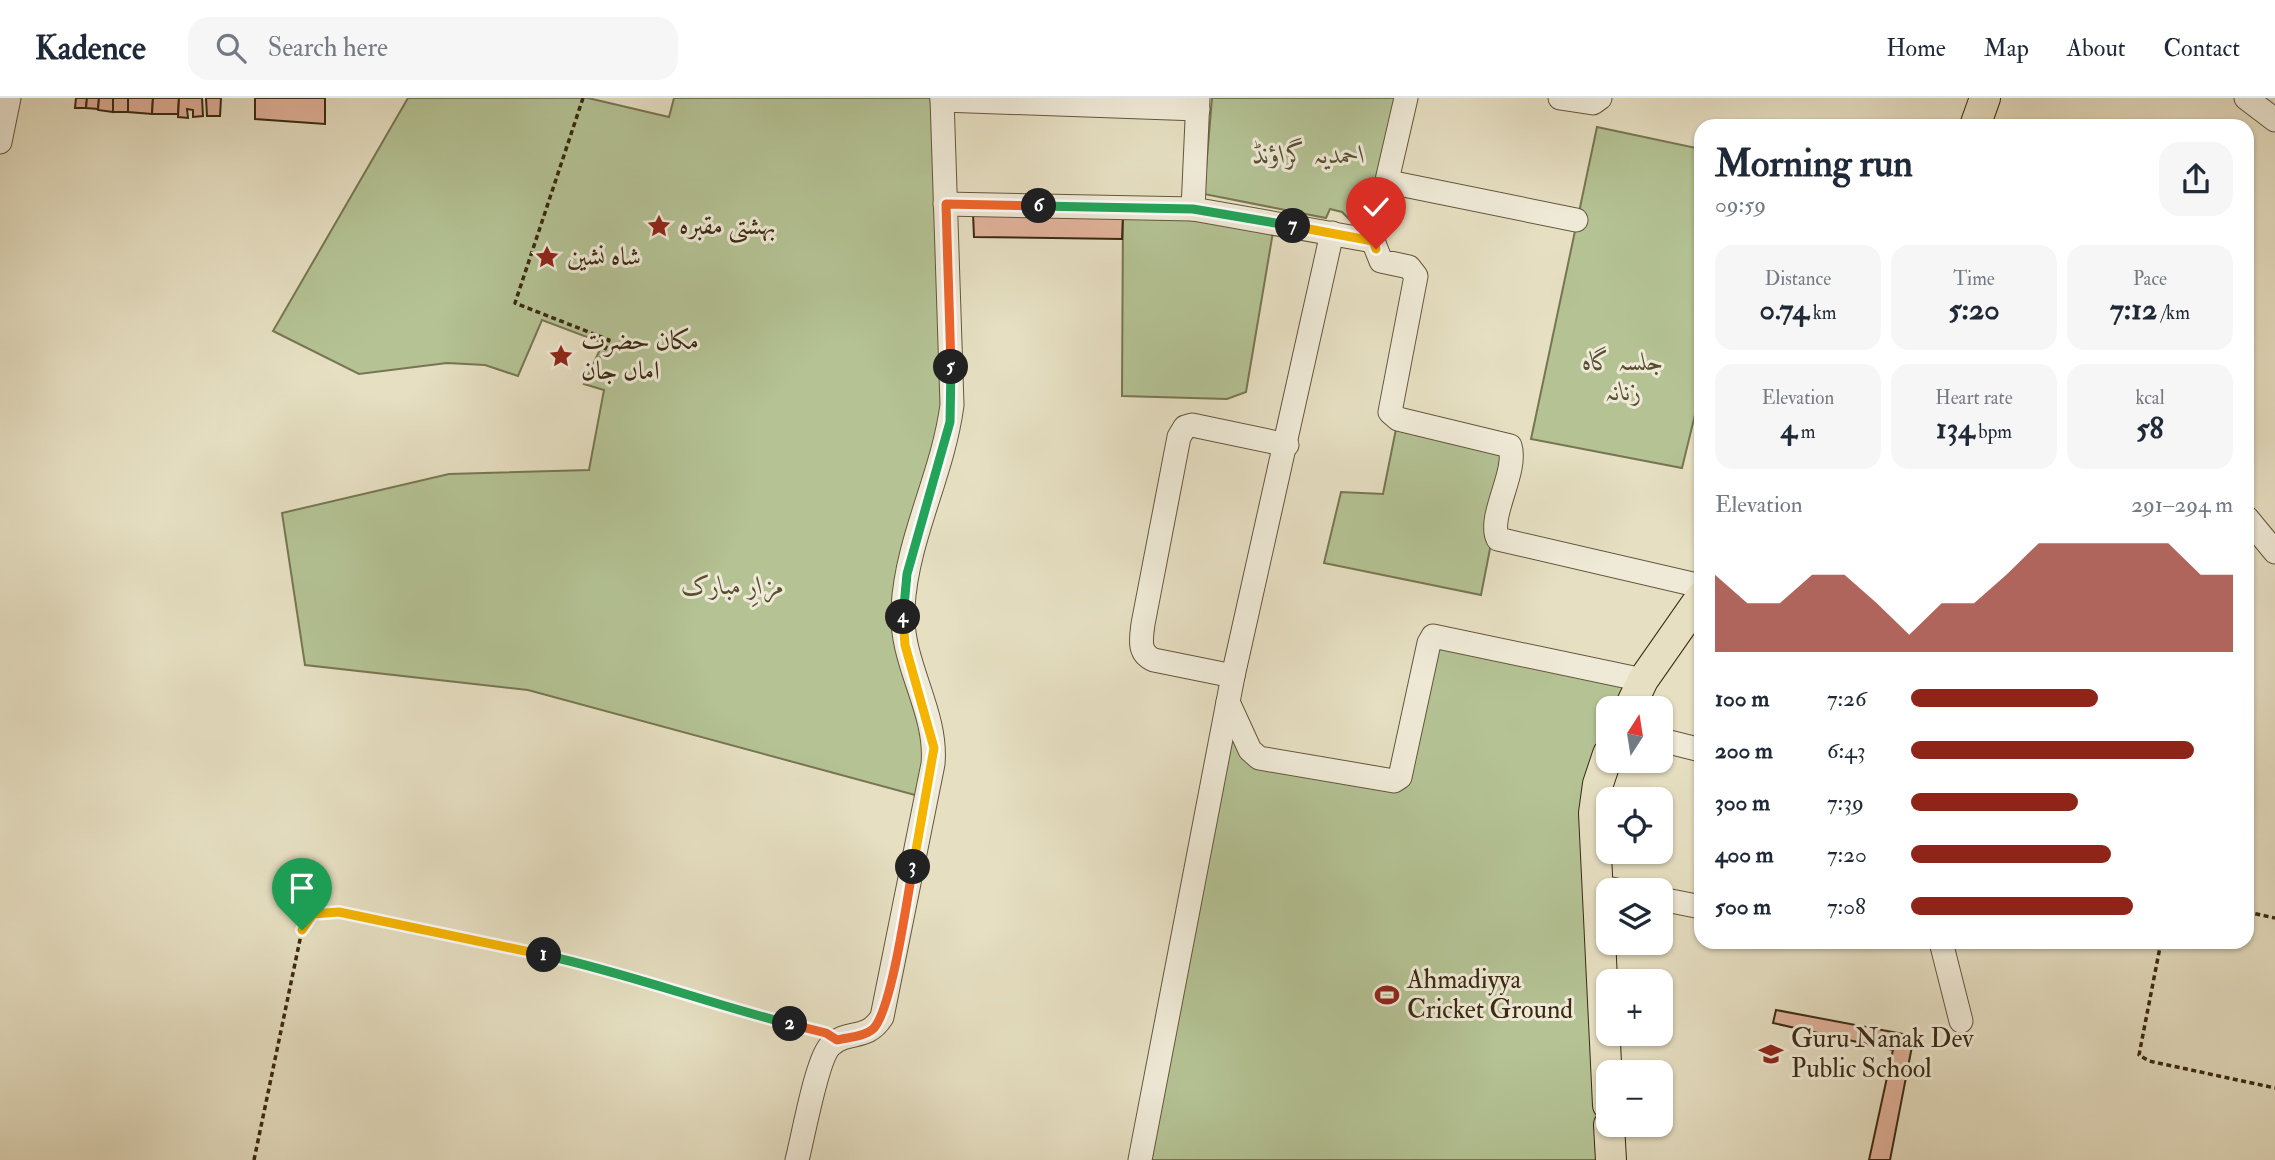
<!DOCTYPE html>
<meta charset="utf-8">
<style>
body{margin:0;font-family:"IM FELL Double Pica",Amiri,serif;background:#f6f6f7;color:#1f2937;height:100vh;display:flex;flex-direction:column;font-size:26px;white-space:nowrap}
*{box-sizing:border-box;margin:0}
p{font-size:23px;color:#747a83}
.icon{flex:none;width:38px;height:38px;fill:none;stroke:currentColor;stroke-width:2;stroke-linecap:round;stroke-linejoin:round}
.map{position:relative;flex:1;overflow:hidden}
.details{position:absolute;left:1694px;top:21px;width:560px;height:830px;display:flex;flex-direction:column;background:#fff;border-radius:21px;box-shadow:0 2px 5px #0004}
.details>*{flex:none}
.needle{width:46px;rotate:12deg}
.controls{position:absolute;left:1596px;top:598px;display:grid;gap:14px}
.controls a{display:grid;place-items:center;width:77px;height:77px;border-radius:14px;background:#fff;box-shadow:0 2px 5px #0004;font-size:35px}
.pin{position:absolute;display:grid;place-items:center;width:60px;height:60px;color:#fff;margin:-72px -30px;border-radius:50% 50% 50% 0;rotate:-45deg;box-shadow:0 0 7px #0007}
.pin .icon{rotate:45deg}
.km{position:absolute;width:35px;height:35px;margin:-18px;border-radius:50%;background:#222;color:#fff;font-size:19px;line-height:35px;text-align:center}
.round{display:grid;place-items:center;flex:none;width:74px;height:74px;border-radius:21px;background:#f6f6f7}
.summary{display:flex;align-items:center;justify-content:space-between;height:119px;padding:0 21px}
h1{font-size:38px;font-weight:700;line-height:52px}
.figures{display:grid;grid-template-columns:repeat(3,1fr);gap:10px;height:119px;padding:7px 21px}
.figures div{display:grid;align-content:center;border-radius:18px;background:#f6f6f7;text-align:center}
.figures b{font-size:30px;font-weight:700}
.figures small{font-size:19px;font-weight:400}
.figures p{font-size:19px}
.chart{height:196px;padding:14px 21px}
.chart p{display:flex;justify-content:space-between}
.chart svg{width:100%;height:126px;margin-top:7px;fill:#8f2418;opacity:.7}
ul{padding:0 21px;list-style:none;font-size:23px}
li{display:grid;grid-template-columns:112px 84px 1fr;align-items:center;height:52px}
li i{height:18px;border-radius:9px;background:#8f2418}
header{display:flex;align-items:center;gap:42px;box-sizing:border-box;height:98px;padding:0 35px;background:#fff;border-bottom:2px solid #e0e1e3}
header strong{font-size:33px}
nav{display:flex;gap:38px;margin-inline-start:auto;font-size:24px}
.search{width:490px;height:63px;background:#f6f6f7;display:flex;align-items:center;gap:18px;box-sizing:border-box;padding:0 24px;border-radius:21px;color:#747a83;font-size:26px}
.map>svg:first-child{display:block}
.green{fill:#b4c294;stroke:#777652;stroke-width:2}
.building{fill:#e1b29a;stroke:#3a2911;stroke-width:2}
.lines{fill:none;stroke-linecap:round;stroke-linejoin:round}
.minor-casing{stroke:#65563d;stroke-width:25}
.major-casing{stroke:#3a2911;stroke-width:32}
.path{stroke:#3a2911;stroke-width:3.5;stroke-dasharray:5 3.5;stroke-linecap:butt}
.minor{stroke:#efead7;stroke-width:23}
.major{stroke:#e6dfc2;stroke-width:30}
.split-1-casing{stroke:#fff;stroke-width:14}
.split-2-casing{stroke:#fff;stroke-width:14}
.split-3-casing{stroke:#fff;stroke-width:14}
.split-4-casing{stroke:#fff;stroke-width:14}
.split-5-casing{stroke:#fff;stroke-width:14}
.split-6-casing{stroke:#fff;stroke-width:14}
.split-7-casing{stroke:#fff;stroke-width:14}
.split-8-casing{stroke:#fff;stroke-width:14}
.split-1{stroke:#f5b400;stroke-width:9}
.split-2{stroke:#22a559;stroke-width:9}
.split-3{stroke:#f0652b;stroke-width:9}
.split-4{stroke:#f5b400;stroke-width:9}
.split-5{stroke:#22a559;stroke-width:9}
.split-6{stroke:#f0652b;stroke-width:9}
.split-7{stroke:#22a559;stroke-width:9}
.split-8{stroke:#f5b400;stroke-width:9}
.labels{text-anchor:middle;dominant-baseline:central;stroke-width:6;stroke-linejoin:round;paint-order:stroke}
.park-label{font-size:26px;font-style:italic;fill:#584f32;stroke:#efead7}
.poi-label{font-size:26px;fill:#3a2911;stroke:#efead7;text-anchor:start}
</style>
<header>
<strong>Kadence</strong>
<div class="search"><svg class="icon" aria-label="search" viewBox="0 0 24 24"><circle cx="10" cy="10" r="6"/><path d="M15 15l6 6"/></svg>Search here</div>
<nav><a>Home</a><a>Map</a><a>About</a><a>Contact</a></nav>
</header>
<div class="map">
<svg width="2275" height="1062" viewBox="0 0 2275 1062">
<rect width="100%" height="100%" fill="#e6dfc2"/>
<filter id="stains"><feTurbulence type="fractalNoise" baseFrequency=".00286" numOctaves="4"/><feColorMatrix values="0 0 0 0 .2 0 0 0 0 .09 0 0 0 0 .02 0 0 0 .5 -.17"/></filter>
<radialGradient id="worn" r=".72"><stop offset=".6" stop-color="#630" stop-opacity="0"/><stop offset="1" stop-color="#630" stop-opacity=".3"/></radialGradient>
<g class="green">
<path d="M408 0H588L669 19 674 0H942L952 307 904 535 931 634 926 700 528 592 305 567 282 415 449 376 589 372 604 292 584 286 603 245 542 222 518 278 485 267 447 265 359 276 273 233Z"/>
<path d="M1212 0H1404L1376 130 1352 124 1342 114 1330 111 1326 120 1204 96Z"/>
<path d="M1597 29 1701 51V292L1682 370 1531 341Z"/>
<path d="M1193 111 1273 134 1246 294 1227 301 1122 298 1123 116Z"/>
<path d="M1398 321 1510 348 1481 497 1324 465 1341 394 1383 396Z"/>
<path d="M1429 545 1643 582 1631 611H1608L1611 1062H1140L1228 604 1250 652 1389 683Z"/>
</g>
<g class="building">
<path d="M76 0H87L86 10H75Z"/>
<path d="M87 0H99L98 11 86 10Z"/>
<path d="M99 0H113V14L98 12Z"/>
<rect x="113" y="0" width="15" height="14"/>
<path d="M128 0H153L152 16 128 14Z"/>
<path d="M153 0H179L178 16H152Z"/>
<path d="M179 0H202L203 18 193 19V12L187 11 188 20 178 19Z"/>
<path d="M206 0H221L220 18H207Z"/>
<path d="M255 0H325V26L255 21Z"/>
<path d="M973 115 1123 116 1122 141 974 139Z"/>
<path d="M1776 912 1914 938 1890 1062H1869L1893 952 1773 925Z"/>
</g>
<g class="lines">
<g class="minor-casing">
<g id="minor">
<path d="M1560 0 1593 5 1600 0"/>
<path d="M2246 0 2275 22"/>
<path d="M942 2 1198 11"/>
<path d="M0 44 9 0"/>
<path d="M1389 84 1576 122"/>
<path d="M945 106 1193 111 1373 143 1406 0"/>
<path d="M1193 111 1198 0"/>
<path d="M1373 143 1381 163 1409 169 1416 178 1390 314 1398 321 1510 348C1518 374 1487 419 1498 441L1701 488"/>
<path d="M2247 420 2275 454"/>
<path d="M1233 578 1154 562C1138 555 1141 542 1143 526L1179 339 1185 329 1192 327 1287 347"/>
<path d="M1228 604 1250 652 1259 660 1394 683 1400 679 1429 545 1433 538 1643 582"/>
<path d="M1661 642 1701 652"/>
<path d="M1597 788 1621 793"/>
<path d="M1661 801 1701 809"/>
<path d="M1941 844 1961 923"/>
<path d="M797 1062C803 1040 817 959 831 947 849 931 866 944 882 919L933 666C938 613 899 564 903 509 907 440 943 376 952 307L942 0"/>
<path d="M1140 1062 1233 578 1332 135"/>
</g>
</g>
<g class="major-casing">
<g id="major">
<path d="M1975 28 1985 0"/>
<path d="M1629 611 1643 582 1701 499"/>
<path d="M1608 656 1598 686 1594 715 1608 1007"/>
<path d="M1609 1027 1611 1062"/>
</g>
</g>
<g class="path">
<path d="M583 0 515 205 609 242 590 284"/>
<path d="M2247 814 2275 820"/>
<path d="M2161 844 2139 957 2149 963 2275 990"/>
<path d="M254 1062 302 832C310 813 320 813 339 814L621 875 717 907 817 933"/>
</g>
<use href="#minor" class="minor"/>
<use href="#major" class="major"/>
</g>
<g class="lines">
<g class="split-1-casing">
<path id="split-1" d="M302 832 313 816 339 814 544 857"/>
</g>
<g class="split-2-casing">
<path id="split-2" d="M544 857C627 875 707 905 790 926"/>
</g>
<g class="split-3-casing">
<path id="split-3" d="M790 926 826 935 837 942C849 939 864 939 873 931 892 913 907 799 913 769"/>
</g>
<g class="split-4-casing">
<path id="split-4" d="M903 519 905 547 934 650 913 769"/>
</g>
<g class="split-5-casing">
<path id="split-5" d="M903 519 907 476 950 324 951 269"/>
</g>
<g class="split-6-casing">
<path id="split-6" d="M951 269 946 106 1039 108"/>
</g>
<g class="split-7-casing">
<path id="split-7" d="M1039 108 1193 111 1293 128"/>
</g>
<g class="split-8-casing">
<path id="split-8" d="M1293 128 1373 143 1376 151"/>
</g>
<use href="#split-1" class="split-1"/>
<use href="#split-2" class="split-2"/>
<use href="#split-3" class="split-3"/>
<use href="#split-4" class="split-4"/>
<use href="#split-5" class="split-5"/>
<use href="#split-6" class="split-6"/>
<use href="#split-7" class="split-7"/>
<use href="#split-8" class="split-8"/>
</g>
<defs>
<g id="sight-bare" transform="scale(1.89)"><path d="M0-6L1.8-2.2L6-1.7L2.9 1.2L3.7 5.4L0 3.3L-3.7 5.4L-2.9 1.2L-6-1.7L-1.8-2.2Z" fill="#8f2418" stroke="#efead7" stroke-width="2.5" paint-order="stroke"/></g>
<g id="stadium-bare" transform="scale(1.89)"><path d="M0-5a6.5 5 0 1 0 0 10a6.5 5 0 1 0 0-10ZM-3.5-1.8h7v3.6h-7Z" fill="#8f2418" stroke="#efead7" stroke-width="2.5" paint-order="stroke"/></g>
<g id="school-bare" transform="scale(1.89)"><path d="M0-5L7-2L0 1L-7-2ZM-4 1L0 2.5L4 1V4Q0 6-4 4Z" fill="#8f2418" stroke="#efead7" stroke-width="2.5" paint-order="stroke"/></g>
</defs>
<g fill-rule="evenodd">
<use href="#sight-bare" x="659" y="128"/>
<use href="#sight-bare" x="547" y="159"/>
<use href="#sight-bare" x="561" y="258"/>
<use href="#stadium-bare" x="1387" y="897"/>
<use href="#school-bare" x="1771" y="956"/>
</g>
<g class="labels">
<g class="park-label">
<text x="1309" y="57">احمدیہ گراؤنڈ</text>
<text x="1623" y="264">جلسہ گاہ<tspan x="1623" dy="30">زنانہ</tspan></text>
<text x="733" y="488">مزارِ مبارک</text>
</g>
<g class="poi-label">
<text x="679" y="128">بہشتی مقبرہ</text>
<text x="567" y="159">شاہ نشین</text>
<text x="581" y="243">مکان حضرت<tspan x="581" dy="30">اماں جان</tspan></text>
<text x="1407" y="882">Ahmadiyya<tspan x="1407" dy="30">Cricket Ground</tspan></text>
<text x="1791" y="941">Guru Nanak Dev<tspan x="1791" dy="30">Public School</tspan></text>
</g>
</g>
<rect width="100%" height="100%" filter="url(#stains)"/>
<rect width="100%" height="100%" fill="url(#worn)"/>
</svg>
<div class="controls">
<a><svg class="needle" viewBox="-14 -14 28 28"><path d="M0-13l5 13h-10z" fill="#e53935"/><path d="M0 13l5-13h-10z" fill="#747a83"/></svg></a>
<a><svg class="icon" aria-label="locate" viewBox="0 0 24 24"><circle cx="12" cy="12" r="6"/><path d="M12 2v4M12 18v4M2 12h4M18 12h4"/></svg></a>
<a><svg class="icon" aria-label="layers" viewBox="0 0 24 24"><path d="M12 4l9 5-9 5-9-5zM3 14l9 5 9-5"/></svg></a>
<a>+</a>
<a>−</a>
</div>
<div class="pin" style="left:302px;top:832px;background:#1e9e55"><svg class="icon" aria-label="arrive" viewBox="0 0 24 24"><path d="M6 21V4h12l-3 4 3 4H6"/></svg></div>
<div class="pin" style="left:1376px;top:151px;background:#d93025"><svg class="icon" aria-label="check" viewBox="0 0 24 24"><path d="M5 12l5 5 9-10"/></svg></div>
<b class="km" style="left:544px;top:857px">1</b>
<b class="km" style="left:790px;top:926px">2</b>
<b class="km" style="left:913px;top:769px">3</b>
<b class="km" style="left:903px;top:519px">4</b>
<b class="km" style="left:951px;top:269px">5</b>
<b class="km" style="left:1039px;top:108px">6</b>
<b class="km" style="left:1293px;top:128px">7</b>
<section class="details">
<div class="summary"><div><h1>Morning run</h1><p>09:59</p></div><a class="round"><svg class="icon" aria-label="share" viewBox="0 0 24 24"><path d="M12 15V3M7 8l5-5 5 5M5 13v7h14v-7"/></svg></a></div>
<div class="figures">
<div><p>Distance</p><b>0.74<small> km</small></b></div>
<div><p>Time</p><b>5:20</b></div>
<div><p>Pace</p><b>7:12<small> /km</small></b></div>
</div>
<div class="figures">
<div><p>Elevation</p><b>4<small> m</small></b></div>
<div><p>Heart rate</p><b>134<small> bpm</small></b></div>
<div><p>kcal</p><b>58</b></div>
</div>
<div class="chart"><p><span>Elevation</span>291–294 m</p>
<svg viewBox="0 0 160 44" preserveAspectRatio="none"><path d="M0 44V17L10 27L20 27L30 17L40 17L50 27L60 38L70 27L80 27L90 17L100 6L110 6L120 6L130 6L140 6L150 17L160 17V44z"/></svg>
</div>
<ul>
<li><b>100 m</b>7:26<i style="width:58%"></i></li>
<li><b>200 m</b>6:43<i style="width:88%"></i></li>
<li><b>300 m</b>7:39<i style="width:52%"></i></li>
<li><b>400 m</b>7:20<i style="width:62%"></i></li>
<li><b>500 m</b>7:08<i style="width:69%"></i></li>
</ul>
</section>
</div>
